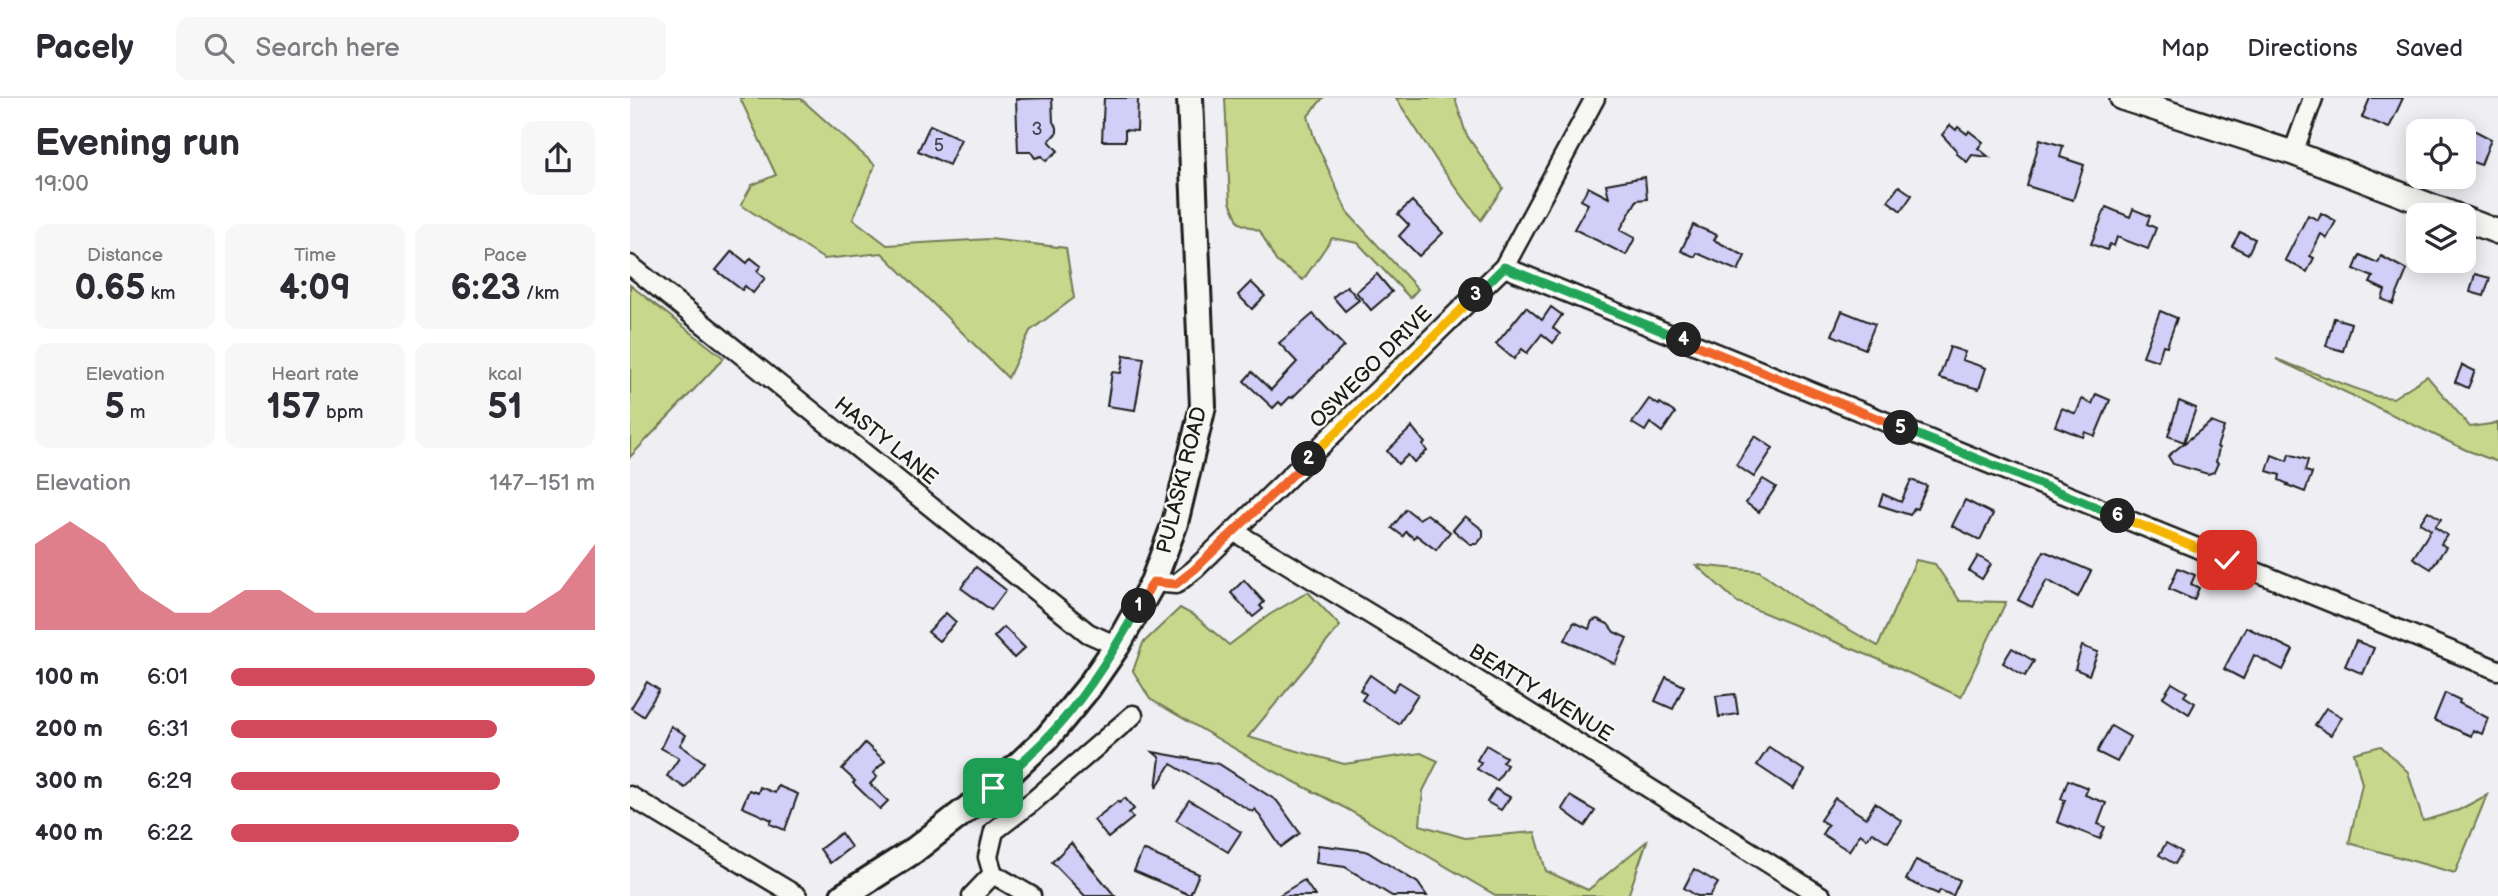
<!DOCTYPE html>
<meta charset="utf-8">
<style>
body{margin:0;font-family:"Balsamiq Sans",sans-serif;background:#f7f7f7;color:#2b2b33;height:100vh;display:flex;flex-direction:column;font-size:26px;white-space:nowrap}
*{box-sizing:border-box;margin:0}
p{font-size:23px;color:#7c7c81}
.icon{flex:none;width:38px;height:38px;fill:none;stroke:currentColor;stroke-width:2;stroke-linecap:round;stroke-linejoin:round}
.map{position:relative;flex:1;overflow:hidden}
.drawer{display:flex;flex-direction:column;background:#fff;width:630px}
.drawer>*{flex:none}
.buttons{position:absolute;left:1776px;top:21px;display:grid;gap:14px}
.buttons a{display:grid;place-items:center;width:70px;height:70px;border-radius:14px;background:#fff;box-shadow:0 4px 18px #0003;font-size:35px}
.pin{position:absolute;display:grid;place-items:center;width:60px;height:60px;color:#fff;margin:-30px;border-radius:14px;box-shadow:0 4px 10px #0006}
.km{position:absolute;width:35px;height:35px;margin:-18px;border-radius:50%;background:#222;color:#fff;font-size:19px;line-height:35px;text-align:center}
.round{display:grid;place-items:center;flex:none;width:74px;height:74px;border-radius:14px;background:#f7f7f7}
.overview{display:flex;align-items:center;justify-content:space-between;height:119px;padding:0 35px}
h1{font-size:38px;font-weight:700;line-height:52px}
.metrics{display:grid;grid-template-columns:repeat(3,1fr);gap:10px;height:119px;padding:7px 35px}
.metrics div{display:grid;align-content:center;border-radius:14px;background:#f7f7f7;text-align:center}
.metrics b{font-size:35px;font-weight:700}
.metrics small{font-size:19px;font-weight:400}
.metrics p{font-size:19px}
.chart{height:196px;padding:14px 35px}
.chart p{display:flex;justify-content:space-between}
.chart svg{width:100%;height:126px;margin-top:7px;fill:#d1495b;opacity:.7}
ul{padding:0 35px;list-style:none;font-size:23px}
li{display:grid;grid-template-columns:112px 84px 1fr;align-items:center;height:52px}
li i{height:18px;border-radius:9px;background:#d1495b}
header{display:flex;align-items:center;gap:42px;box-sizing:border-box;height:98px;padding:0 35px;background:#fff;border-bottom:2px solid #e1e1e2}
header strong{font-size:33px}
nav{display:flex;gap:38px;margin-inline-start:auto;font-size:24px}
.search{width:490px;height:63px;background:#f7f7f7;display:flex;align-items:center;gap:18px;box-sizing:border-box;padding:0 24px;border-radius:14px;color:#7c7c81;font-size:26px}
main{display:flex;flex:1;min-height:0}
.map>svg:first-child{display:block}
.green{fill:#c7d88c;stroke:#727a54;stroke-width:2}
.building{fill:#d1cef7;stroke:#1c1c1c;stroke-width:2}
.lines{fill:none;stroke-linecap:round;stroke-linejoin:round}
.minor-casing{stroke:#1c1c1c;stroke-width:23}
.tertiary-casing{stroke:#1c1c1c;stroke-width:28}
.secondary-casing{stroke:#1c1c1c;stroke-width:30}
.minor{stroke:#f6f6f2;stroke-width:18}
.tertiary{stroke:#f6f6f2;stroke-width:23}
.secondary{stroke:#f6f6f2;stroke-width:24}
.split-1-casing{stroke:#fff;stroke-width:14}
.split-2-casing{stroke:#fff;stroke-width:14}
.split-3-casing{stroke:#fff;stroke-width:14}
.split-4-casing{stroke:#fff;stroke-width:14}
.split-5-casing{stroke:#fff;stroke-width:14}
.split-6-casing{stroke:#fff;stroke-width:14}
.split-7-casing{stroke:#fff;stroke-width:14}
.split-1{stroke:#22a559;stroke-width:9}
.split-2{stroke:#f0652b;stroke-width:9}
.split-3{stroke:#f5b400;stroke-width:9}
.split-4{stroke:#22a559;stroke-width:9}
.split-5{stroke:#f0652b;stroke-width:9}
.split-6{stroke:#22a559;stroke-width:9}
.split-7{stroke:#f5b400;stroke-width:9}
.labels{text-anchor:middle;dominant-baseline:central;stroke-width:5;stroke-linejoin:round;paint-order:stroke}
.number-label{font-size:18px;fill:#494853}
.street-label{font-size:21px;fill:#1c1c1c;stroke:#f6f6f2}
</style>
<header>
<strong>Pacely</strong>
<div class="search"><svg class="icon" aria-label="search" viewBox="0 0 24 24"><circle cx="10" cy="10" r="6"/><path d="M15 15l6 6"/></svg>Search here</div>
<nav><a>Map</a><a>Directions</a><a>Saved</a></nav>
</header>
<main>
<section class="drawer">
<div class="overview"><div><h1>Evening run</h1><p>19:00</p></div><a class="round"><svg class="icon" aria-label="share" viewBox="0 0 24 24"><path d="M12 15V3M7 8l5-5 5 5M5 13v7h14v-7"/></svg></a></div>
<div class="metrics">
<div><p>Distance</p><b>0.65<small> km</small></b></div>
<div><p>Time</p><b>4:09</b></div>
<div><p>Pace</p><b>6:23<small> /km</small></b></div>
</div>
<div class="metrics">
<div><p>Elevation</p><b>5<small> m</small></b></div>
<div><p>Heart rate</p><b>157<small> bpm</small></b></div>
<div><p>kcal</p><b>51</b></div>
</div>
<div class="chart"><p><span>Elevation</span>147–151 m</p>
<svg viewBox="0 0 160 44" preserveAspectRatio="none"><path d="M0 44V14L10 6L20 14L30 30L40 38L50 38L60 30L70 30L80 38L90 38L100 38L110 38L120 38L130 38L140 38L150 30L160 14V44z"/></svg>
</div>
<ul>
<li><b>100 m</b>6:01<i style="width:100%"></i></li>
<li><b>200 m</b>6:31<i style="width:73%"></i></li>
<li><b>300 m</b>6:29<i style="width:74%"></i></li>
<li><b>400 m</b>6:22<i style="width:79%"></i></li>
</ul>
</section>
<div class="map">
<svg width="1868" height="798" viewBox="0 0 1868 798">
<rect width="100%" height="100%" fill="#efeef3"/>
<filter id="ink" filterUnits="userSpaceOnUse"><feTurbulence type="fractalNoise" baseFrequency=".0143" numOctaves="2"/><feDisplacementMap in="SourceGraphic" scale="14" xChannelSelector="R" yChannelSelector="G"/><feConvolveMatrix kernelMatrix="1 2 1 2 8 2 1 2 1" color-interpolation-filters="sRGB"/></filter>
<g filter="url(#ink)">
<g class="green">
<path d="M110 0H170L245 67 223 121 257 147 360 141 436 150 444 200 400 233 378 280 252 155 194 161 111 107 122 87 146 77Z"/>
<path d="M595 0H693L678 18 684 39 717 114 788 191 780 200 728 145 702 140 673 182 646 163 630 133 609 125 600 104Z"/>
<path d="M766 0H825L836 36 873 90 851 122 812 71Z"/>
<path d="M0 187 94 260 0 359Z"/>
<path d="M1646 261 1746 298 1763 300 1797 278 1840 329 1868 325V364L1836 352Z"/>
<path d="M1286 462 1305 466 1330 503 1376 504 1331 599 1250 562 1107 504 1066 467 1129 473 1173 505 1248 548Z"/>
<path d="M678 494 710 528 618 639 714 666 791 655 808 663 793 693 790 727 835 740 905 734 916 773 958 792 1017 743 998 798H867L715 710 638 670 520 601 503 573 513 545 550 510 565 518 599 547 639 517Z"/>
<path d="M1751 648 1778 674 1793 723 1829 712 1857 697 1825 775 1719 745 1732 686 1724 655Z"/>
</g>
<g class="building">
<path d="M422 0 423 24 427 29V34L419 43 428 53 416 63 412 58 405 60 401 54H388L386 1Z"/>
<path d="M474 0H508L507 33 495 32V43H472Z"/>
<path d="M1740 0H1773L1759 30 1732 19Z"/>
<path d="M300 27 331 41 319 67 288 53Z"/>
<path d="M1320 27 1326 32 1328 29 1337 36 1339 33 1353 44 1348 50 1359 59 1342 57 1337 64 1326 55 1327 53 1312 37Z"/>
<path d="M1834 27 1861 41 1851 67 1834 61Z"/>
<path d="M1410 41 1433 48 1430 59 1454 67 1443 102 1397 88Z"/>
<path d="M1015 79 1017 101 1007 102 990 132 1005 140 996 157 944 131 958 106 951 102 958 89 979 100 976 86Z"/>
<path d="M1269 88 1282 97 1271 113 1258 103Z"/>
<path d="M782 103 813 135 789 158 769 138 779 127 768 116Z"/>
<path d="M1476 109 1500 119 1503 111 1520 118 1517 126 1526 130 1518 151 1487 139 1484 148 1480 146 1477 152 1461 146Z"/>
<path d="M1691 115 1706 123 1697 140 1691 136 1680 158 1684 160 1677 174 1655 162 1678 117 1688 122Z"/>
<path d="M1063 127 1087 137 1084 142 1115 158 1108 173 1067 155 1065 159 1051 153Z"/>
<path d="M1610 134 1625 141 1618 156 1602 148Z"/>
<path d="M102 153 117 165 121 160 131 168 127 173 135 180 123 195 115 188 112 192 86 172Z"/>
<path d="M1730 157 1748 165 1751 158 1777 172 1763 206 1752 201 1755 192 1740 185 1743 179 1724 171Z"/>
<path d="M747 176 762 194 741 212 726 194Z"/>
<path d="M1845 176 1860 180 1854 198 1840 194Z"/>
<path d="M621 184 635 198 622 211 608 197Z"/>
<path d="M717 188 729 202 715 213 703 199Z"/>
<path d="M896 209 912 222 921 209 932 217 923 230 930 236 923 245 912 236 897 255 892 251 884 261 866 246Z"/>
<path d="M1212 213 1245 226 1235 251 1202 237Z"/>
<path d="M1530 213 1547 220 1537 248 1533 247 1528 263 1513 258Z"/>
<path d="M683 216 714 248 662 300 660 299 652 307 649 304 643 310 614 283 622 274 641 292 667 264 649 245Z"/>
<path d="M1704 220 1721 225 1713 253 1696 248Z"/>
<path d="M1320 249 1335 254 1332 262 1356 270 1349 291 1309 280Z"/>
<path d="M494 257 514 260 505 312 477 308 482 274 491 275Z"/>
<path d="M1832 267 1845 273 1838 290 1825 284Z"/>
<path d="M1466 296 1480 302 1465 338 1455 334 1453 339 1425 328 1432 310 1446 316 1452 301 1462 306Z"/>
<path d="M1019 301 1029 307 1030 305 1045 315 1032 334 1020 325 1015 333 1002 325Z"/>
<path d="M1549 303 1566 310 1554 344 1538 338Z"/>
<path d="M1581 324 1594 329 1587 349 1589 350 1586 364 1588 365 1584 374 1578 376 1543 366 1538 358Z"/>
<path d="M782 329 795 345 793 347 797 353 784 364 778 357 768 366 757 353Z"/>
<path d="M1125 338 1143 350 1124 379 1106 367Z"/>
<path d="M1659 356 1678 362 1675 373 1682 375 1675 394 1657 387 1658 386 1649 382 1650 377 1637 373 1642 357 1657 363Z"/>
<path d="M1133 381 1146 389 1129 414 1116 405Z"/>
<path d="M1281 382 1297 388 1287 411 1284 410 1280 417 1249 407 1253 396 1271 404Z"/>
<path d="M1335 402 1363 416 1350 442 1322 428Z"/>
<path d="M776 411 789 421 797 416 820 434 806 452 786 437 784 440 776 434 773 438 762 430Z"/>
<path d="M1798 413 1811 421 1805 429 1817 437 1811 446 1816 449 1801 471 1783 460 1801 432 1790 425Z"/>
<path d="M835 418 853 432V439L847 446H840L823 432Z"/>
<path d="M1414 453 1461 473 1448 499 1417 482 1402 509 1388 502Z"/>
<path d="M1348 458 1361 466 1352 481 1339 473Z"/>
<path d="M346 469 376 492 361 512 331 490Z"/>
<path d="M1548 470 1565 477 1561 486 1569 490 1564 502 1539 491Z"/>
<path d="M614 482 634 504 630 508 633 511 623 519 601 495Z"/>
<path d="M316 515 326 524 309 543 298 534Z"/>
<path d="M967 521 978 526 984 534 997 540 985 566 935 542 944 524 959 531 962 523Z"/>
<path d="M374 529 395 550 384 560 364 539Z"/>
<path d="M1616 529 1663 552 1653 572 1624 557 1613 581 1594 571Z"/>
<path d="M1726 543 1744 550 1733 576 1715 568Z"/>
<path d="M1452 548 1468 554 1459 577 1445 571Z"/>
<path d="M1382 550 1404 563 1395 578 1373 565Z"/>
<path d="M740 577 763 593 769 584 788 596 769 626 732 602 736 596 730 592Z"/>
<path d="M1036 579 1054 588 1043 611 1025 603Z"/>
<path d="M17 584 29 592 13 618 1 610Z"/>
<path d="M1542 585 1557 594 1554 598 1565 605 1559 616 1533 599Z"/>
<path d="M1815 595 1830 602 1829 605 1858 620 1852 636 1843 632 1841 638 1804 622Z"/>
<path d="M1105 596 1108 616 1089 619 1086 598Z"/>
<path d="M1696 610 1712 619 1701 637 1685 627Z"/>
<path d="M41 628 56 637 50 647 74 664 55 690 37 678 49 660 31 650Z"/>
<path d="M1481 628 1500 639 1487 664 1467 654Z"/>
<path d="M235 645 255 663 243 675 247 679 240 686 258 703 250 711 223 685 225 683 212 671Z"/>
<path d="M856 647 876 659 872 664 877 667 867 683 847 671 851 665 847 662Z"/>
<path d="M1139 649 1175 673 1163 691 1127 667Z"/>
<path d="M523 654 589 666 647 703 670 735 651 749 625 711 623 714 541 666 526 690 530 660Z"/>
<path d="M1438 682 1458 690 1455 697 1476 705 1468 726 1475 729 1470 741 1427 724 1435 702 1431 701Z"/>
<path d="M148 688 168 696 155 732 140 726 142 722 112 709 119 692 128 695 130 689 145 695Z"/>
<path d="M865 691 880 699 871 712 857 704Z"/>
<path d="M940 698 965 713 955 728 932 711Z"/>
<path d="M495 700 504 711 499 715 503 720 478 740 464 722 488 703 489 705Z"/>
<path d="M1205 700 1236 720 1245 705 1272 723 1258 744 1242 734 1237 741 1230 736 1219 753 1192 736 1198 727 1190 722Z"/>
<path d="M559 702 611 734 598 754 546 722Z"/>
<path d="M211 735 221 749 200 765 190 751Z"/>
<path d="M441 745 485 798H455L422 764Z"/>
<path d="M1536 745 1552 754 1545 766 1529 757Z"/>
<path d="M688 747 736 753 788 785 797 798H762L715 769 686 765Z"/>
<path d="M513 752 569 776 560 797 504 773Z"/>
<path d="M1286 762 1330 782 1323 798 1310 792 1308 796 1276 782Z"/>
<path d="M1064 771 1088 785 1080 798H1067L1054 790Z"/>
<path d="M674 782 685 798H648Z"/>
</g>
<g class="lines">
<g class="minor-casing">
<g id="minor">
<path d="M1663 55 1683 0"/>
<path d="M0 167 458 535 487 548"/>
<path d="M874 169 1868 572"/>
<path d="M605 434 791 547 1191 798"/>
<path d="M523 484 546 486 565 471 874 169 965 0"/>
<path d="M0 698 167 798"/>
<path d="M363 776 401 798"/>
<path d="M342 798 363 776 358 759 364 733 402 704 503 617"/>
</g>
</g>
<g class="tertiary-casing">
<g id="tertiary">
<path d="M1492 0 1663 55 1825 117"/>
<path d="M1834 121 1868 134"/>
</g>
</g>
<g class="secondary-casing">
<path id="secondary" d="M213 798 282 754 364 690 417 640 458 590 487 548 523 484 545 425 573 308 560 0"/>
</g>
<use href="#minor" class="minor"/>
<use href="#tertiary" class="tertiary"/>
<use href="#secondary" class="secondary"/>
</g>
</g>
<g class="lines" filter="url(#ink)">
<g class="split-1-casing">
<path id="split-1" d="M363 690C381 674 399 658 415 642 453 603 483 555 509 508"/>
</g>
<g class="split-2-casing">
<path id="split-2" d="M509 508 523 484 546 486 565 471 679 361"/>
</g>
<g class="split-3-casing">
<path id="split-3" d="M679 361 846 197"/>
</g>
<g class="split-4-casing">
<path id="split-4" d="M846 197 874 169 1054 242"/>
</g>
<g class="split-5-casing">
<path id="split-5" d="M1054 242 1271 330"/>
</g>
<g class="split-6-casing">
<path id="split-6" d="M1271 330 1488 418"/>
</g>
<g class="split-7-casing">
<path id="split-7" d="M1488 418 1597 462"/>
</g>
<use href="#split-1" class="split-1"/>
<use href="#split-2" class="split-2"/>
<use href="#split-3" class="split-3"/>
<use href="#split-4" class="split-4"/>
<use href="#split-5" class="split-5"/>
<use href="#split-6" class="split-6"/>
<use href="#split-7" class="split-7"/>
</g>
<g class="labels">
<g class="number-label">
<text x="407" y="31">3</text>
<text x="309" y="47">5</text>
</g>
<g class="street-label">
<text transform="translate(741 269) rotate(-45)">OSWEGO DRIVE</text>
<text transform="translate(256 343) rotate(39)">HASTY LANE</text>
<text transform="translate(552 382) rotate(-76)">PULASKI ROAD</text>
<text transform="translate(911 595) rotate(32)">BEATTY AVENUE</text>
</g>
</g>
</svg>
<div class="buttons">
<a><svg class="icon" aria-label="locate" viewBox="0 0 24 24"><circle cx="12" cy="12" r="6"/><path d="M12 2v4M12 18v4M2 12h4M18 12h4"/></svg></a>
<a><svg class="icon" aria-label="layers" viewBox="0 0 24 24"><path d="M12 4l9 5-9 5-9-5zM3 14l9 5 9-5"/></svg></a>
</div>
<div class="pin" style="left:363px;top:690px;background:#1e9e55"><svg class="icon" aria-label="arrive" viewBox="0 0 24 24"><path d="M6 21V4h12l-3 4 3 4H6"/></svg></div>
<div class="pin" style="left:1597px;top:462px;background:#d93025"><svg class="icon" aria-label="check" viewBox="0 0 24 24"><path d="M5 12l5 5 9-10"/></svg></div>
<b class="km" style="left:509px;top:508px">1</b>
<b class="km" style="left:679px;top:361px">2</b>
<b class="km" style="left:846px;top:197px">3</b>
<b class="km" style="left:1054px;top:242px">4</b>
<b class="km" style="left:1271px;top:330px">5</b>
<b class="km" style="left:1488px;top:418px">6</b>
</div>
</main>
